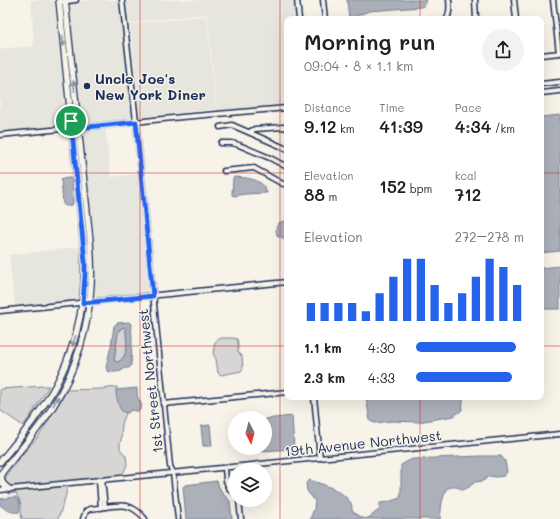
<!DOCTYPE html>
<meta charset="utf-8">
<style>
body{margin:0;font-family:Mali,sans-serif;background:#f2f2f2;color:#202124;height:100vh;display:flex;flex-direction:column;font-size:15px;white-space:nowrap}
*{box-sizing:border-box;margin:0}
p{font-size:13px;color:#757577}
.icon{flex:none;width:22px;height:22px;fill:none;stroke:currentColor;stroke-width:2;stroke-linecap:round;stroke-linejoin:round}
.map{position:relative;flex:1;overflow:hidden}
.sheet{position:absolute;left:284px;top:16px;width:260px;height:384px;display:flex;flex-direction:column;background:#fff;border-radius:8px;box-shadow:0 4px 16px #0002}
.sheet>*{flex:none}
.needle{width:26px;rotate:174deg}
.controls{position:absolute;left:228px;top:411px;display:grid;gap:8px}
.controls a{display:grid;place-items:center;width:44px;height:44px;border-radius:50%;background:#fff;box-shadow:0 4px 16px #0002;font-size:20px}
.pin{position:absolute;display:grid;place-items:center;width:34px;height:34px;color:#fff;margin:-17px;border:2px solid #fff;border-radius:50%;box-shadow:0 1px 4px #0007}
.round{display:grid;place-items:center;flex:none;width:42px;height:42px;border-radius:21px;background:#f2f2f2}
.headline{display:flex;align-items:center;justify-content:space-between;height:68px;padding:0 20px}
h1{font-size:22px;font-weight:600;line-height:30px}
.stats{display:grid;grid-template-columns:repeat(3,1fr);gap:6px;height:68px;padding:4px 20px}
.stats div{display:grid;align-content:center}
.stats b{font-size:17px;font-weight:600}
.stats small{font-size:11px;font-weight:400}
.stats p{font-size:11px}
.chart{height:112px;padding:8px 20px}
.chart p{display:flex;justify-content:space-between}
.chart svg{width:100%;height:72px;margin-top:4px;stroke:#2563eb;stroke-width:6}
ul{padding:0 20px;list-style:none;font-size:13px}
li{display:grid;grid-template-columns:64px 48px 1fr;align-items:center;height:30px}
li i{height:10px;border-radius:5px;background:#2563eb}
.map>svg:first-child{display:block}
.built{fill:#e6e5de;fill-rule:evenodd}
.green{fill:#d7d6d4;stroke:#798299}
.water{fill:#acb0b9;stroke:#727c95;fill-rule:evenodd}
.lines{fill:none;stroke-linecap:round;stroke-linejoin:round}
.minor-casing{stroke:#1b2f5e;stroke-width:7}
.major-casing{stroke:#1b2f5e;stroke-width:8}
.minor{stroke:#f7f3e8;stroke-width:4}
.major{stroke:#f7f3e8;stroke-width:5.5}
.oneway{fill:#8991a3}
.route-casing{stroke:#fff;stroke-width:8}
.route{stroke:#2563eb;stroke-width:5}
.grid{fill:none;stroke:#d62828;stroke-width:1;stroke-opacity:0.55}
.poi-dot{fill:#1b2f5e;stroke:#f7f3e8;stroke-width:1.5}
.labels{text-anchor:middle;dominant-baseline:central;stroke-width:3;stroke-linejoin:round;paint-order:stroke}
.poi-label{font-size:14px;font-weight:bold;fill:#1b2f5e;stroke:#f7f3e8;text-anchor:start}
.street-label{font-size:14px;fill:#1b2f5e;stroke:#f7f3e8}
</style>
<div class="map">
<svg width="560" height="519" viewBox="0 0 560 519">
<rect width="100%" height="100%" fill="#f7f3e8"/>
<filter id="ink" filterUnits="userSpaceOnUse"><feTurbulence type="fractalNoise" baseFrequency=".025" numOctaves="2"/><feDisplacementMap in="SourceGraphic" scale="8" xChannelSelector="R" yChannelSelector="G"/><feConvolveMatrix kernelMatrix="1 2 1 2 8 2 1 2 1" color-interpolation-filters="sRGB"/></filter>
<g filter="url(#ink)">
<g class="built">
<path d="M31 0H55L67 127 0 134V49L34 46Z"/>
<path d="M90 0H121L134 120 81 126 68 3Z"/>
<path d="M124 0H296L298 19H287V106L137 120ZM205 14 207 15 217 110 140 118 129 23Z"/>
<path d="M206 16 216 109 140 117 130 24Z"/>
<path d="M105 127 111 177 139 174 150 294 101 299 97 298 95 293 93 241 81 129Z"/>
<path d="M79 247 81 264V279L78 302 15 308 9 255Z"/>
</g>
<g class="green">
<path d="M124 327 126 328C126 340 130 355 118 362L114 361 118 333 119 330Z"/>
<path d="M221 338H233L237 339 238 343V352L242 356 243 368 241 371 221 375 218 373 216 359 213 353 215 342Z"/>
<path d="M44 386H49L29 418 23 426 0 410V389Z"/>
<path d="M117 387 116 393 121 409 126 413 122 424 121 441 120 442V449L126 456 127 465 122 476 9 487 6 485 4 480 18 459 39 436 67 390 102 389Z"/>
<path d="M68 485 65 498 58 519H22C20 511 23 503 17 496V494L16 493 8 494V491Z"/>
</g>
<g class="water">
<path d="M347 0H427L425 5 421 7 369 11 356 16 354 19H349Z"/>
<path d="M560 115V251L541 253V117Z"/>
<path d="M234 177C247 178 263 178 267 193L245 194 234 196 232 195 233 178Z"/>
<path d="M69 178H71L72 180 73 203 72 205C69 206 65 207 63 204L61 180 62 179Z"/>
<path d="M283 221 287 222V243L282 237H278C276 233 275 227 278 224 279 223 281 222 283 221Z"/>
<path d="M560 266V309H544L541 306V268Z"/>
<path d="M129 322 131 324 132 339 131 366 129 368H125L121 371 115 372H109L106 367 111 346 114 326 117 323ZM124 327 126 328C126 340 130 355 118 362L114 361 118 333 119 330Z"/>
<path d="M137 388C137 391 137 395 138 398 141 405 144 404 139 411H136L131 410 128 413C125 412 123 412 121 410 118 406 116 395 116 390Z"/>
<path d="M366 397H463V403L462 410 454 416 418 422 392 421 375 423 370 421Z"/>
<path d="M292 416 294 449 261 451 260 448H265V419Z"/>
<path d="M210 425 212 446H203L201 426Z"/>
<path d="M480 456H501L505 461 507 472 504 476 496 477 489 476 483 481 475 482 469 487 463 490C457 486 453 486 446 489L442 502 440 519H365L370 517 380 509V503L388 502 400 498 401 490V465L412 459Z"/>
<path d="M310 480C324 485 341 489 350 502 352 504 352 508 352 511L359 516 365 519H310L314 509 315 501 307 491 306 483Z"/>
<path d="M217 481 219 487 223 494 230 501 232 519H186L183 487 185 485Z"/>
<path d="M15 497C21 499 20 507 19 512 11 513 6 510 0 505V499Z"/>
</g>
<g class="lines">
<g class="minor-casing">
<g id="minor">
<path d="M122 0 136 121 170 466 173 473 178 519"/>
<path d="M297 0 299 19"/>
<path d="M323 0 325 19"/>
<path d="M475 0 476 19"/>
<path d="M514 0 516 19"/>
<path d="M553 0 559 53"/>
<path d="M59 2 76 0"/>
<path d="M447 19C450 12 450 7 449 0"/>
<path d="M541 55 560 53"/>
<path d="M541 84 560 82"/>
<path d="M541 93 560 91"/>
<path d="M220 127 232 125 287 149"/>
<path d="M78 128 182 117 287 108"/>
<path d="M249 132 255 129 283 127 287 128"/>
<path d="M0 135 72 128"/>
<path d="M221 143H232L239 145 270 158 287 167"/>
<path d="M224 171 254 168 283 184H287"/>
<path d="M0 311 287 282"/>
<path d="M314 397 320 458"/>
<path d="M163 404 287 392"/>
<path d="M225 468 226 481 228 485"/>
<path d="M99 480 101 508"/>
<path d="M102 480 105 507"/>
<circle cx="231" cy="484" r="3.5"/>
<path d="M228 487 231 490 235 493"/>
<path d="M0 490 560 434"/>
<path d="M239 500 241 519"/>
<path d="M83 519 86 511 90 509C100 508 118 504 127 506 134 508 141 514 145 519"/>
</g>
</g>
<g class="major-casing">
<g id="major">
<path d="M0 462C14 445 29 428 41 409 74 362 88 305 84 248L59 0"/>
<path d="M2 473C0 481 2 484 9 489"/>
<path d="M0 475C17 453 37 432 52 408 76 371 89 327 91 284 92 269 91 255 90 241L65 0"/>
</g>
</g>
<use href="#minor" class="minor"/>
<use href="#major" class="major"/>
</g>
<defs><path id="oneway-solid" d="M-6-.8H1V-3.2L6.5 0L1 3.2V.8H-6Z"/></defs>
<g class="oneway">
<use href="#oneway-solid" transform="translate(63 41) rotate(84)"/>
<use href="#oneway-solid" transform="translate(74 86) rotate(-96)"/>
<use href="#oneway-solid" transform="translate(74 341) rotate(107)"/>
<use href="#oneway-solid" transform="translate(56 401) rotate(-59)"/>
</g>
</g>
<g class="lines" filter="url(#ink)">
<g class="route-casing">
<path id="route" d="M71 121 74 123 75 126 78 128 136 122 153 296 83 303 85 275V262Z"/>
</g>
<use href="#route" class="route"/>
</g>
<path class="grid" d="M140 0V519M280 0V519M420 0V19M0 173H287M541 173H560M0 346H287M541 346H560M420 397V519"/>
<circle class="poi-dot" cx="87" cy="86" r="4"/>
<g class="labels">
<g class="poi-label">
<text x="95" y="78">Uncle Joe's<tspan x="95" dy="16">New York Diner</tspan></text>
</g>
<g class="street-label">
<text transform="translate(150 381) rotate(-96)">1st Street Northwest</text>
<text transform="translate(363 443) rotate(-6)">19th Avenue Northwest</text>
</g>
</g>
</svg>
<div class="controls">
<a><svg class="needle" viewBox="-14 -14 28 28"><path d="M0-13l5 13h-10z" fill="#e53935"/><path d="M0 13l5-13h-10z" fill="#757577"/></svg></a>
<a><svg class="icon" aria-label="layers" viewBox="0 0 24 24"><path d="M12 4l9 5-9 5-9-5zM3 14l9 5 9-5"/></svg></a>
</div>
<div class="pin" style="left:71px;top:121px;background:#1e9e55"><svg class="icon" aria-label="arrive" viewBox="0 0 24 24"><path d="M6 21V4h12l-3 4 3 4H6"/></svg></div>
<section class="sheet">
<div class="headline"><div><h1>Morning run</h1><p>09:04 · 8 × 1.1 km</p></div><a class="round"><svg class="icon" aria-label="share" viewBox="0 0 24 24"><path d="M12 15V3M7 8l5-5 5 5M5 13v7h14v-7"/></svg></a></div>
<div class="stats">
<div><p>Distance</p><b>9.12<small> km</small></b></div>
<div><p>Time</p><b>41:39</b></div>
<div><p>Pace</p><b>4:34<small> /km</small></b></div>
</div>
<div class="stats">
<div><p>Elevation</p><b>88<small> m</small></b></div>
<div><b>152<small> bpm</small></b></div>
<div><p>kcal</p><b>712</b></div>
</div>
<div class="chart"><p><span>Elevation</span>272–278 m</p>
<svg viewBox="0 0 160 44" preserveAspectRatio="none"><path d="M5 44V33M15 44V33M25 44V33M35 44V33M45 44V38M55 44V27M65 44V17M75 44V6M85 44V6M95 44V22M105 44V33M115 44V27M125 44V17M135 44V6M145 44V11M155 44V22"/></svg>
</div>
<ul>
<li><b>1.1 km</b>4:30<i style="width:93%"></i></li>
<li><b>2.3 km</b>4:33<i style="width:89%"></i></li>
</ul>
</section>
</div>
